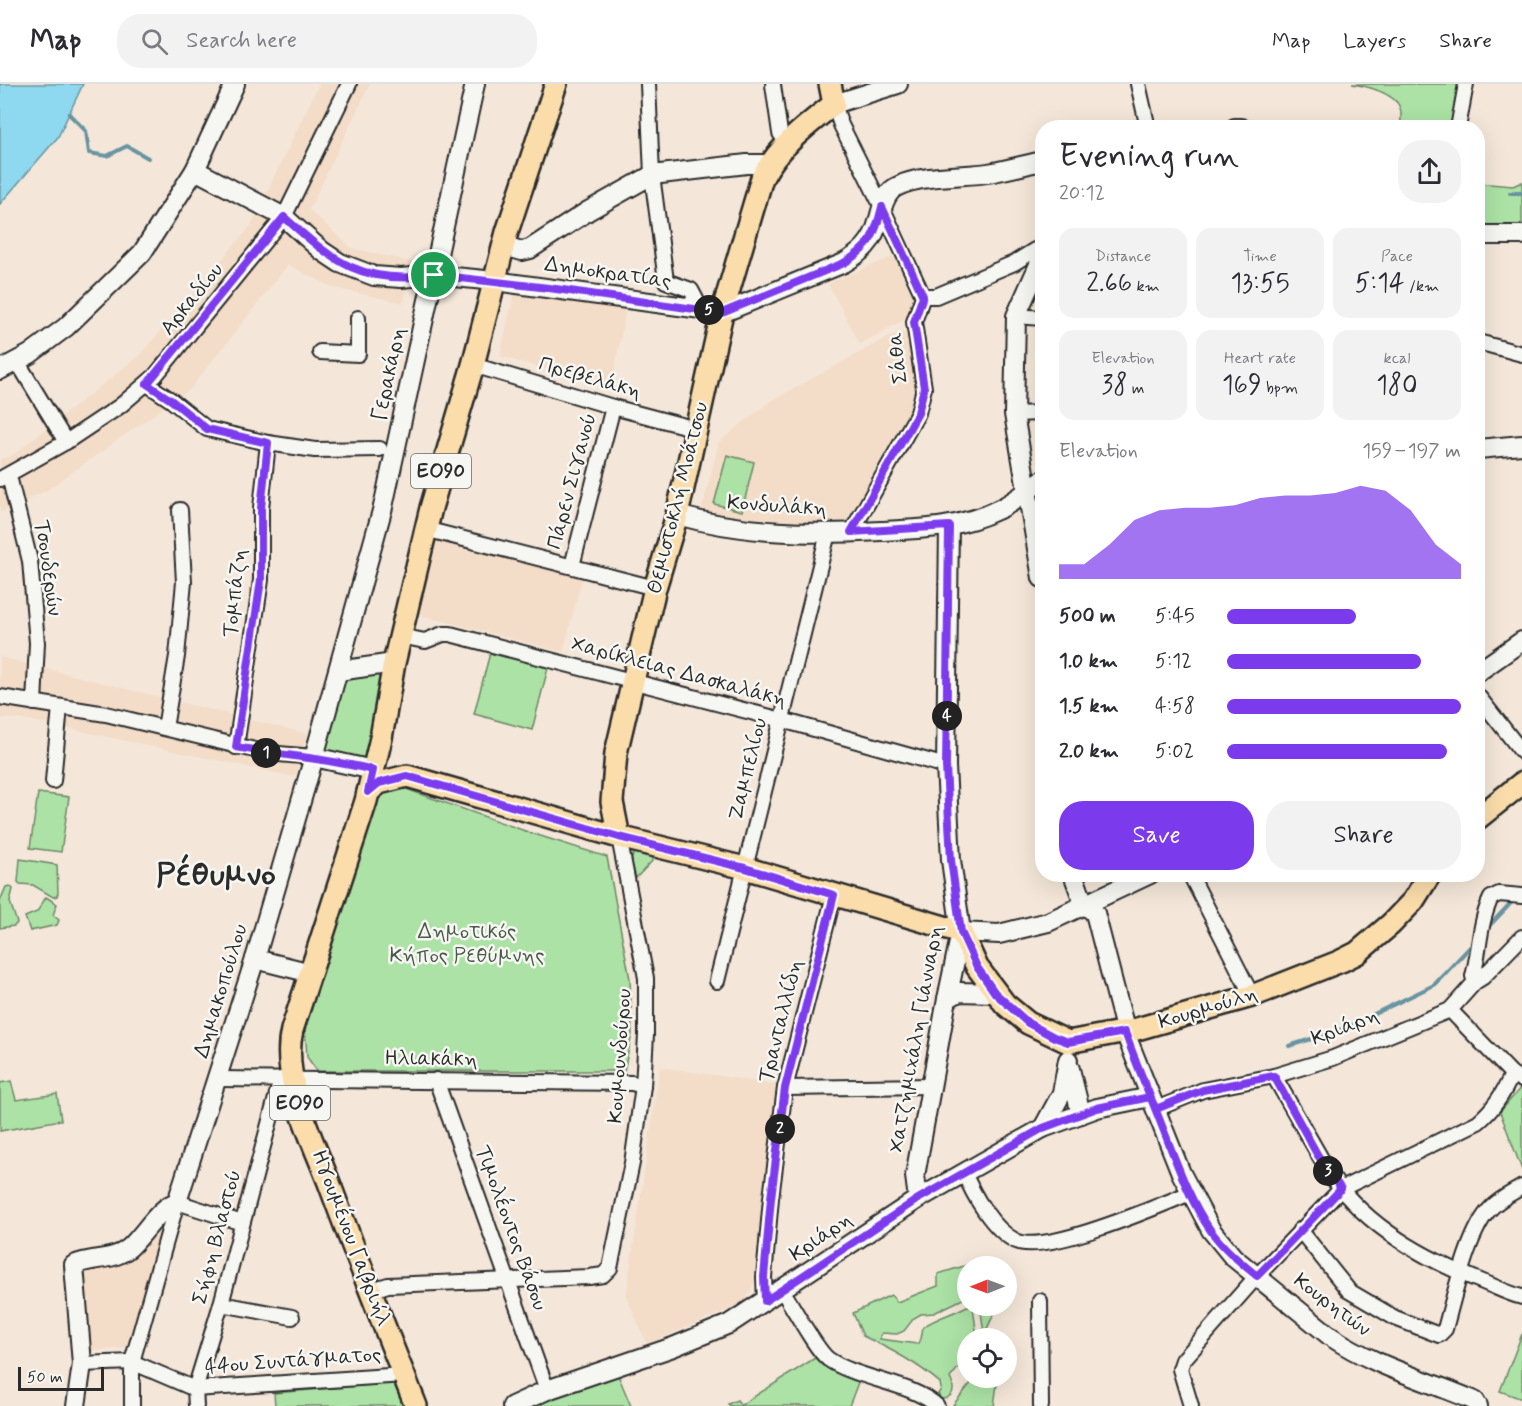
<!DOCTYPE html>
<meta charset="utf-8">
<style>
body{margin:0;font-family:Mynerve,sans-serif;background:#f2f2f3;color:#2b2b33;height:100vh;display:flex;flex-direction:column;font-size:22px;white-space:nowrap}
*{box-sizing:border-box;margin:0}
p{font-size:20px;color:#7c7c81}
.icon{flex:none;width:33px;height:33px;fill:none;stroke:currentColor;stroke-width:2;stroke-linecap:round;stroke-linejoin:round}
.map{position:relative;flex:1;overflow:hidden}
.drawer{position:absolute;left:1035px;top:36px;width:450px;height:762px;display:flex;flex-direction:column;background:#fff;border-radius:24px;box-shadow:0 6px 24px #0002}
.drawer>*{flex:none}
.needle{width:39px;rotate:269deg}
.tools{position:absolute;left:957px;top:1172px;display:grid;gap:12px}
.tools a{display:grid;place-items:center;width:60px;height:60px;border-radius:50%;background:#fff;box-shadow:0 6px 24px #0002;font-size:30px}
.scale{position:absolute;left:18px;bottom:15px;width:86px;box-sizing:border-box;padding-left:6px;border:3px solid #2b2b2b;border-top:0;font-size:16px;line-height:21px;white-space:nowrap;color:#2b2b2b;-webkit-text-stroke:4px #f6f6f2;paint-order:stroke}
.pin{position:absolute;display:grid;place-items:center;width:51px;height:51px;color:#fff;margin:-26px;border:3px solid #fff;border-radius:50%;box-shadow:0 2px 6px #0007}
.km{position:absolute;width:30px;height:30px;margin:-15px;border-radius:50%;background:#222;color:#fff;font-size:16px;line-height:30px;text-align:center}
.round{display:grid;place-items:center;flex:none;width:63px;height:63px;border-radius:24px;background:#f2f2f3}
.head{display:flex;align-items:center;justify-content:space-between;height:102px;padding:0 24px}
h1{font-size:33px;font-weight:600;line-height:45px}
.figures{display:grid;grid-template-columns:repeat(3,1fr);gap:9px;height:102px;padding:6px 24px}
.figures div{display:grid;align-content:center;border-radius:15px;background:#f2f2f3;text-align:center}
.figures b{font-size:26px;font-weight:600}
.figures small{font-size:16px;font-weight:400}
.figures p{font-size:16px}
.chart{height:168px;padding:12px 24px}
.chart p{display:flex;justify-content:space-between}
.chart svg{width:100%;height:108px;margin-top:6px;fill:#7c3aed;opacity:.7}
.action{display:flex;gap:12px;margin-top:auto;padding:12px 24px}
.action a{flex:1;height:69px;border-radius:24px;background:#7c3aed;color:#fff;font-size:24px;font-weight:600;line-height:69px;text-align:center}
.action a+a{background:#f2f2f3;color:#2b2b33}
ul{padding:0 24px;list-style:none;font-size:20px}
li{display:grid;grid-template-columns:96px 72px 1fr;align-items:center;height:45px}
li i{height:15px;border-radius:8px;background:#7c3aed}
header{display:flex;align-items:center;gap:36px;box-sizing:border-box;height:84px;padding:0 30px;background:#fff;border-bottom:2px solid #e1e1e2}
header strong{font-size:28px}
nav{display:flex;gap:33px;margin-inline-start:auto;font-size:21px}
.search{width:420px;height:54px;background:#f2f2f3;display:flex;align-items:center;gap:15px;box-sizing:border-box;padding:0 21px;border-radius:24px;color:#7c7c81;font-size:22px}
.map>svg:first-child{display:block}
.built{fill:#f3dcc8}
.green{fill:#ace2a5;stroke:#6c8668;stroke-width:1.5}
.water{fill:#8fd9f0;stroke:#6793a1;stroke-width:1.5}
.lines{fill:none;stroke-linecap:round;stroke-linejoin:round}
.stream{stroke:#6793a1;stroke-width:4}
.street-casing{stroke:#2b2b2b;stroke-width:18}
.secondary-casing{stroke:#2b2b2b;stroke-width:22}
.primary-casing{stroke:#2b2b2b;stroke-width:26}
.street{stroke:#f6f6f2;stroke-width:14}
.secondary{stroke:#f6f6f2;stroke-width:18}
.primary{stroke:#fbddab;stroke-width:21}
.route-casing{stroke:#fff;stroke-width:12}
.route{stroke:#7c3aed;stroke-width:8}
.labels{text-anchor:middle;dominant-baseline:central;stroke-width:5;stroke-linejoin:round;paint-order:stroke}
.shield{fill:#f6f6f2;stroke:#686867;stroke-width:1.5}
.shield-label{font-size:20px;font-weight:bold;fill:#2b2b2b}
.street-label{font-size:21px;fill:#2b2b2b;stroke:#f6f6f2}
.park-label{font-size:21px;fill:#4b594a;stroke:#f6f6f2}
.town-label{font-size:33px;font-weight:bold;fill:#2b2b2b;stroke:#f6f6f2}
</style>
<header>
<strong>Map</strong>
<div class="search"><svg class="icon" aria-label="search" viewBox="0 0 24 24"><circle cx="10" cy="10" r="6"/><path d="M15 15l6 6"/></svg>Search here</div>
<nav><a>Map</a><a>Layers</a><a>Share</a></nav>
</header>
<div class="map">
<svg width="1522" height="1322" viewBox="0 0 1522 1322">
<rect width="100%" height="100%" fill="#f4e7d9"/>
<filter id="ink" filterUnits="userSpaceOnUse"><feTurbulence type="fractalNoise" baseFrequency=".0167" numOctaves="2"/><feDisplacementMap in="SourceGraphic" scale="12" xChannelSelector="R" yChannelSelector="G"/><feConvolveMatrix kernelMatrix="1 2 1 2 8 2 1 2 1" color-interpolation-filters="sRGB"/></filter>
<g filter="url(#ink)">
<g class="built">
<path d="M319 0H370L309 126 352 164 415 179 403 219 334 204 288 181 190 305 47 406 0 429V375L12 372 140 271 250 143Z"/>
<path d="M899 170 921 212 913 231 860 260 828 200Z"/>
<path d="M514 209 626 225 611 304 500 272Z"/>
<path d="M901 249 912 251 922 303 917 325 850 440 769 441 702 425 719 358 769 318 892 251Z"/>
<path d="M436 452 583 491 563 568 416 530Z"/>
<path d="M0 573 307 650 295 693 29 636 0 634Z"/>
<path d="M660 983 780 1001 754 1199 744 1219 647 1260 626 1212Z"/>
<path d="M158 1142 166 1145 129 1264 86 1267 80 1186Z"/>
</g>
<g class="green">
<path d="M1352 0H1460L1452 43H1400C1401 37 1402 30 1400 24 1395 9 1366 2 1352 0Z"/>
<path d="M1522 98V141L1478 143V99L1513 102Z"/>
<path d="M727 371 754 378 742 427 714 420Z"/>
<path d="M490 569 548 584 532 646 474 630Z"/>
<path d="M387 588 372 679 325 668 346 594Z"/>
<path d="M396 704 406 705 531 749 607 773 630 895 632 950 624 987H317L307 973 305 943 376 721 382 708Z"/>
<path d="M38 709 69 713 61 768 30 764Z"/>
<path d="M634 769 655 774 636 794 631 776Z"/>
<path d="M20 775 57 781 58 809 57 812 53 813 33 801 20 800 18 798Z"/>
<path d="M10 802 13 805 10 818 17 839 14 842 0 844V817L6 803Z"/>
<path d="M46 813 57 820 53 831 59 836 57 841 30 847 25 833 37 828Z"/>
<path d="M11 997 16 1016 57 1010 61 1036 0 1047V999Z"/>
<path d="M1522 1002V1086L1500 1028Z"/>
<path d="M974 1179 976 1182H968L967 1213 934 1229 921 1230 914 1234 904 1247 897 1250 882 1249 880 1252V1255L917 1260 921 1255 923 1243C937 1233 953 1230 967 1222L973 1223 977 1254H968L967 1273 950 1294C955 1304 955 1314 941 1315L938 1310 941 1305 940 1299C917 1279 892 1266 863 1252L853 1229 891 1211 897 1218 938 1202V1190Z"/>
<path d="M980 1221H1003C991 1228 992 1239 984 1249Z"/>
<path d="M1522 1250V1315L1500 1307Z"/>
<path d="M815 1274 831 1285 859 1296 849 1322H730L728 1320 737 1316 741 1321Z"/>
<path d="M618 1291 631 1322H532Z"/>
<path d="M976 1293H998L994 1322H954L953 1321Z"/>
<path d="M396 1299 406 1322H275L274 1309Z"/>
</g>
<path class="water" d="M0 0H83L58 53 0 120Z"/>
<g class="lines">
<g class="stream">
<path d="M69 30 86 47 89 69 107 72 127 62 148 74"/>
<path d="M1510 109H1522"/>
<path d="M1489 842 1510 820"/>
<path d="M1289 962 1343 945 1434 901 1470 863"/>
</g>
<g class="street-casing">
<g id="street">
<path d="M648 0 652 91 666 197 691 206 701 225"/>
<path d="M1138 0 1148 44"/>
<path d="M773 1 780 49 788 61"/>
<path d="M834 20 841 41 882 123 923 212 914 238 924 304 918 329 851 449"/>
<path d="M1458 44 1466 0"/>
<path d="M923 212H936L1014 179 1035 166 1042 167"/>
<path d="M1016 232 1042 234"/>
<path d="M1478 258 1522 270"/>
<path d="M320 268 358 270V234"/>
<path d="M17 277 66 358"/>
<path d="M473 281 613 323 696 345"/>
<path d="M147 300 171 316 207 345 268 359 315 366 380 365"/>
<path d="M1014 330 1042 329"/>
<path d="M9 392 30 477 37 559 34 619"/>
<path d="M0 395 66 358 120 322 155 292 284 133 349 0"/>
<path d="M425 445 655 504"/>
<path d="M572 482 613 323"/>
<path d="M400 552 425 557 443 550H450L782 636 946 682"/>
<path d="M1478 612 1522 668"/>
<path d="M0 613 106 630 267 669 314 673"/>
<path d="M165 644 177 572 184 498 180 426"/>
<path d="M236 663 261 496V424L268 359"/>
<path d="M53 697 60 623"/>
<path d="M1190 790 1252 912"/>
<path d="M717 897 828 449"/>
<path d="M1475 898 1473 892C1480 866 1479 839 1491 814L1499 810 1522 812"/>
<path d="M1450 926 1512 990 1522 996"/>
<path d="M1274 992 1331 1092C1368 1144 1425 1175 1483 1198 1496 1203 1509 1210 1522 1213"/>
<path d="M218 995 632 999 643 1002"/>
<path d="M436 996 547 1306"/>
<path d="M785 1004 931 1002"/>
<path d="M1156 1025 1203 1006 1274 992 1333 974 1450 926 1475 898 1483 893 1522 853"/>
<path d="M964 1088C973 1111 993 1146 1016 1157 1045 1171 1159 1122 1190 1109"/>
<path d="M1300 1146 1349 1207 1395 1234 1439 1251 1445 1245C1454 1214 1468 1146 1491 1124 1499 1115 1512 1109 1522 1103"/>
<path d="M782 1206C792 1221 816 1266 828 1275 856 1295 913 1299 937 1322"/>
<path d="M369 1207 388 1201 589 1193 603 1191 610 1184 632 1079 643 1002 646 951V894L619 753"/>
<path d="M765 1217 764 1193 771 1114 785 1004 834 811"/>
<path d="M1040 1217 1041 1322"/>
<path d="M221 1220 292 1233"/>
<path d="M82 1280 132 1278 195 1305 404 1291"/>
<path d="M132 1322V1278L177 1118 242 1139"/>
<path d="M196 1322 195 1305 221 1220 281 995"/>
<path d="M1191 1322 1180 1285 1183 1276 1257 1192 1341 1105 1478 1038C1494 1025 1504 1009 1512 990"/>
</g>
</g>
<g class="secondary-casing">
<g id="secondary">
<path d="M834 20 898 0"/>
<path d="M1235 44H1241"/>
<path d="M195 86 284 133 322 167 340 179 374 192 401 194 434 191 495 197 701 225 722 229 844 179C861 169 873 158 878 138 881 128 883 116 890 108 906 90 964 93 988 89 1006 86 1024 81 1042 77"/>
<path d="M1478 151H1522"/>
<path d="M504 162 522 167 530 165 588 127 652 91 747 80H769"/>
<path d="M1042 174 1016 232 1014 330 1042 494"/>
<path d="M0 286 30 270 66 243 142 169 195 86 235 0"/>
<path d="M1478 365 1522 361"/>
<path d="M677 431C745 450 810 451 881 447 921 445 961 444 997 426 1014 419 1028 406 1042 396"/>
<path d="M338 587 394 579"/>
<path d="M1478 588 1522 557"/>
<path d="M314 673 373 686"/>
<path d="M1073 790 1084 820 1095 829 1128 956 1181 1089 1211 1146 1233 1173 1330 1252C1374 1282 1426 1296 1475 1317L1478 1322"/>
<path d="M961 848 999 850 1048 838 1150 790"/>
<path d="M255 875 311 889"/>
<path d="M947 915 959 908 995 909"/>
<path d="M1070 985 1081 1030"/>
<path d="M1043 1044 1062 1009 1068 976"/>
<path d="M918 1115 915 1092 947 915 961 848 951 776 946 682 949 442"/>
<path d="M76 1322 82 1280 74 1181C91 1173 114 1177 129 1164 143 1152 160 1122 177 1118L255 875 314 673 383 423 475 0"/>
<path d="M512 1322 547 1306 673 1263 729 1240 918 1115 1043 1044 1097 1024 1150 1013"/>
</g>
</g>
<g class="primary-casing">
<g id="primary">
<path d="M368 708 379 699 407 692 619 753 745 784 961 848 977 883 1005 920 1028 939 1068 958 1137 945 1252 912 1341 877 1357 869 1391 840 1413 817 1430 790"/>
<path d="M1478 734 1522 699"/>
<path d="M619 753 612 718 616 669 655 504 677 431 722 229 762 94C777 64 808 40 834 20L830 0"/>
<path d="M416 1322C387 1249 358 1177 331 1104 314 1058 280 995 292 946L366 717 381 654 394 579 431 424 473 281 507 148 556 0"/>
</g>
</g>
<use href="#street" class="street"/>
<use href="#secondary" class="secondary"/>
<use href="#primary" class="primary"/>
</g>
</g>
<g class="lines" filter="url(#ink)">
<g class="route-casing">
<path id="route" d="M434 191C363 202 334 178 284 133L147 300 171 316 207 345 268 359 261 424V496L236 663C282 672 328 674 373 686L368 708 379 699 407 692 619 753 745 784 834 811 785 1004 771 1114 764 1193 765 1217 918 1115 1043 1044 1097 1024 1150 1013 1156 1025 1203 1006 1274 992 1317 1070 1341 1105 1257 1192C1240 1178 1223 1164 1211 1147 1189 1116 1176 1077 1162 1042 1150 1011 1136 980 1125 948L1068 958 1054 953 1028 939 995 909 977 883 961 848 951 776 946 682 949 442 851 448 918 329 924 304 914 238 923 212 882 123C875 152 870 163 844 179L722 229 549 204 434 191"/>
</g>
<use href="#route" class="route"/>
</g>
<g class="labels">
<g class="shield">
<rect x="411" y="370" width="60" height="34" rx="4.5"/>
<rect x="270" y="1002" width="60" height="34" rx="4.5"/>
</g>
<g class="shield-label">
<text x="441" y="387">ΕΟ90</text>
<text x="300" y="1019">ΕΟ90</text>
</g>
<g class="street-label">
<text transform="translate(608 189) rotate(8)">Δημοκρατίας</text>
<text transform="translate(192 215) rotate(-51)">Αρκαδίου</text>
<text transform="translate(898 274) rotate(-97)">Σάθα</text>
<text transform="translate(389 290) rotate(-78)">Γερακάρη</text>
<text transform="translate(590 294) rotate(16)">Πρεβελάκη</text>
<text transform="translate(572 397) rotate(-75)">Πάρεν Σιγανού</text>
<text transform="translate(678 414) rotate(-76)">Θεμιστοκλή Μοάτσου</text>
<text transform="translate(777 422) rotate(4)">Κονδυλάκη</text>
<text transform="translate(48 484) rotate(82)">Τσουδερών</text>
<text transform="translate(235 509) rotate(-84)">Τομπάζη</text>
<text transform="translate(679 588) rotate(15)">Χαρίκλειας Δασκαλάκη</text>
<text transform="translate(748 685) rotate(-76)">Ζαμπελίου</text>
<text transform="translate(221 907) rotate(-73)">Δημακοπούλου</text>
<text transform="translate(1208 924) rotate(-17)">Κουρμούλη</text>
<text transform="translate(781 937) rotate(-76)">Τρανταλλίδη</text>
<text transform="translate(1345 943) rotate(-21)">Κριάρη</text>
<text transform="translate(916 955) rotate(-80)">Χατζημιχάλη Γιάνναρη</text>
<text transform="translate(620 972) rotate(-86)">Κουμουνδούρου</text>
<text transform="translate(431 975) rotate(1)">Ηλιακάκη</text>
<text transform="translate(511 1144) rotate(70)">Τιμολέοντος Βάσου</text>
<text transform="translate(217 1153) rotate(-75)">Σήφη Βλαστού</text>
<text transform="translate(821 1153) rotate(-34)">Κριάρη</text>
<text transform="translate(351 1154) rotate(69)">Ηγουμένου Γαβριήλ</text>
<text transform="translate(1332 1221) rotate(37)">Κουρητών</text>
<text transform="translate(293 1277) rotate(-4)">44ου Συντάγματος</text>
</g>
<g class="park-label">
<text x="467" y="848">Δημοτικός<tspan x="467" dy="24">Κήπος Ρεθύμνης</tspan></text>
</g>
<g class="town-label">
<text x="216" y="792">Ρέθυμνο</text>
</g>
</g>
</svg>
<div class="tools">
<a><svg class="needle" viewBox="-14 -14 28 28"><path d="M0-13l5 13h-10z" fill="#e53935"/><path d="M0 13l5-13h-10z" fill="#7c7c81"/></svg></a>
<a><svg class="icon" aria-label="locate" viewBox="0 0 24 24"><circle cx="12" cy="12" r="6"/><path d="M12 2v4M12 18v4M2 12h4M18 12h4"/></svg></a>
</div>
<div class="scale">50 m</div>
<div class="pin" style="left:434px;top:191px;background:#1e9e55"><svg class="icon" aria-label="arrive" viewBox="0 0 24 24"><path d="M6 21V4h12l-3 4 3 4H6"/></svg></div>
<b class="km" style="left:266px;top:669px">1</b>
<b class="km" style="left:780px;top:1045px">2</b>
<b class="km" style="left:1328px;top:1087px">3</b>
<b class="km" style="left:947px;top:632px">4</b>
<b class="km" style="left:709px;top:226px">5</b>
<section class="drawer">
<div class="head"><div><h1>Evening run</h1><p>20:12</p></div><a class="round"><svg class="icon" aria-label="share" viewBox="0 0 24 24"><path d="M12 15V3M7 8l5-5 5 5M5 13v7h14v-7"/></svg></a></div>
<div class="figures">
<div><p>Distance</p><b>2.66<small> km</small></b></div>
<div><p>Time</p><b>13:55</b></div>
<div><p>Pace</p><b>5:14<small> /km</small></b></div>
</div>
<div class="figures">
<div><p>Elevation</p><b>38<small> m</small></b></div>
<div><p>Heart rate</p><b>169<small> bpm</small></b></div>
<div><p>kcal</p><b>180</b></div>
</div>
<div class="chart"><p><span>Elevation</span>159–197 m</p>
<svg viewBox="0 0 160 44" preserveAspectRatio="none"><path d="M0 44V38L10 38L20 30L30 20L40 16L50 15L60 15L70 14L80 11L90 10L100 10L110 9L120 6L130 8L140 16L150 30L160 38V44z"/></svg>
</div>
<ul>
<li><b>500 m</b>5:45<i style="width:55%"></i></li>
<li><b>1.0 km</b>5:12<i style="width:83%"></i></li>
<li><b>1.5 km</b>4:58<i style="width:100%"></i></li>
<li><b>2.0 km</b>5:02<i style="width:94%"></i></li>
</ul>
<div class="action"><a>Save</a><a>Share</a></div>
</section>
</div>
